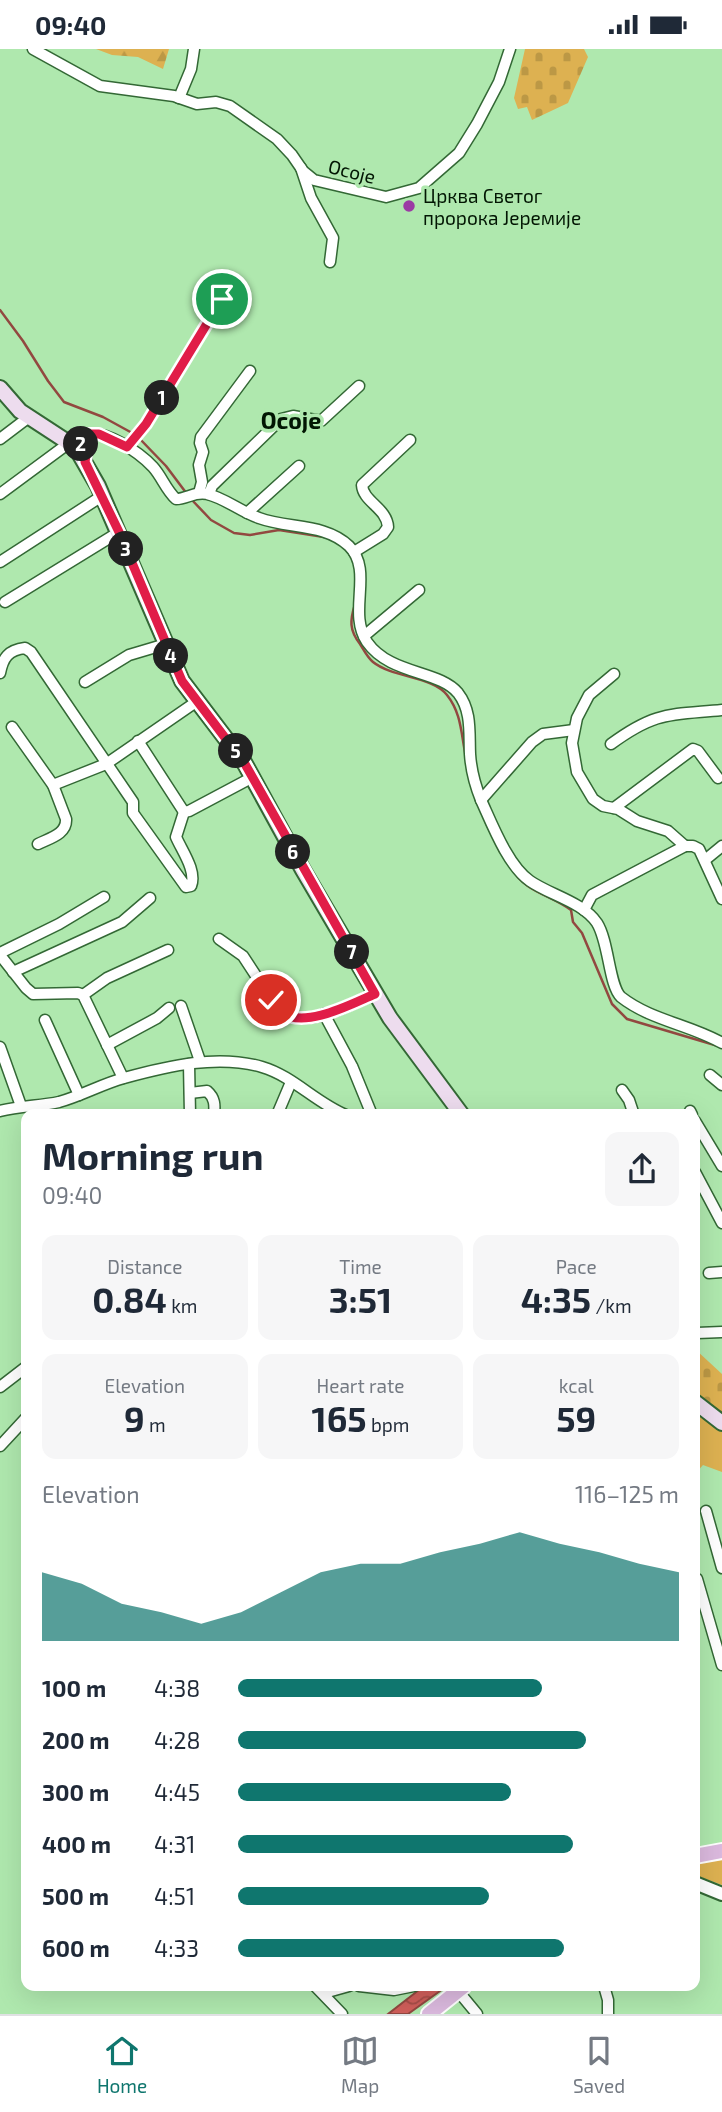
<!DOCTYPE html>
<meta charset="utf-8">
<style>
body{margin:0;font-family:"Exo 2",sans-serif;background:#f6f6f7;color:#1f2937;height:100vh;display:flex;flex-direction:column;font-size:26px;white-space:nowrap}
*{box-sizing:border-box;margin:0}
p{font-size:23px;color:#747a83}
.icon{flex:none;width:38px;height:38px;fill:none;stroke:currentColor;stroke-width:2;stroke-linecap:round;stroke-linejoin:round}
.map{position:relative;flex:1;overflow:hidden}
.panel{position:absolute;left:21px;top:1060px;width:679px;height:882px;display:flex;flex-direction:column;background:#fff;border-radius:14px;box-shadow:0 7px 28px #0002}
.panel>*{flex:none}
.pin{position:absolute;display:grid;place-items:center;width:60px;height:60px;color:#fff;margin:-30px;border:4px solid #fff;border-radius:50%;box-shadow:0 2px 7px #0007}
.km{position:absolute;width:35px;height:35px;margin:-18px;border-radius:50%;background:#222;color:#fff;font-size:19px;line-height:35px;text-align:center}
.round{display:grid;place-items:center;flex:none;width:74px;height:74px;border-radius:14px;background:#f6f6f7}
.headline{display:flex;align-items:center;justify-content:space-between;height:119px;padding:0 21px}
h1{font-size:38px;font-weight:700;line-height:52px}
.figures{display:grid;grid-template-columns:repeat(3,1fr);gap:10px;height:119px;padding:7px 21px}
.figures div{display:grid;align-content:center;border-radius:14px;background:#f6f6f7;text-align:center}
.figures b{font-size:35px;font-weight:700}
.figures small{font-size:19px;font-weight:400}
.figures p{font-size:19px}
.chart{height:196px;padding:14px 21px}
.chart p{display:flex;justify-content:space-between}
.chart svg{width:100%;height:126px;margin-top:7px;fill:#0f766e;opacity:.7}
ul{padding:0 21px;list-style:none;font-size:23px}
li{display:grid;grid-template-columns:112px 84px 1fr;align-items:center;height:52px}
li i{height:18px;border-radius:9px;background:#0f766e}
.status{display:flex;justify-content:space-between;align-items:center;height:49px;padding:0 35px;background:#fff;direction:ltr}
.status svg{height:19px;fill:currentColor}
.tab-bar{display:flex;justify-content:space-around;align-items:center;height:98px;border-top:2px solid #e0e1e3;background:#fff;font-size:19px;color:#747a83}
.tab-bar a{display:grid;justify-items:center;gap:4px}
.tab-bar .current{color:#0f766e}
.map>svg:first-child{display:block}
.green{fill:#ddb151}
.forest{fill:url(#forest-firs)}
.cemetery{fill:url(#cemetery-stones)}
.water{fill:url(#water-waves);stroke:#924840;stroke-width:2}
.lines{fill:none;stroke-linecap:round;stroke-linejoin:round}
.stream{stroke:#924840;stroke-width:2.5}
.minor-casing{stroke:#336835;stroke-width:13}
.tertiary-casing{stroke:#336835;stroke-width:16}
.secondary-casing{stroke:#336835;stroke-width:18}
.primary-casing{stroke:#fff;stroke-width:18}
.minor{stroke:#fff;stroke-width:10}
.tertiary{stroke:#fff;stroke-width:12}
.secondary{stroke:#eddcee;stroke-width:14}
.primary{stroke:#dbb9de;stroke-width:14}
.route-casing{stroke:#fff;stroke-width:14}
.route{stroke:#e11d48;stroke-width:9}
.poi-dot{fill:#9b3ba4;stroke:#afe8ae;stroke-width:2.5}
.labels{text-anchor:middle;dominant-baseline:central;stroke-width:7;stroke-linejoin:round;paint-order:stroke}
.street-label{font-size:19px;fill:#021603;stroke:#afe8ae}
.poi-label{font-size:19px;fill:#021603;stroke:#afe8ae;text-anchor:start}
.quarter-label{font-size:23px;font-weight:bold;fill:#021603;stroke:#afe8ae}
</style>
<div class="status"><b>09:40</b><svg viewBox="0 0 49 12"><path d="M0 12V9h3v3zM5 12V6h3v6zM10 12V3h3v9zM15 12V0h3v12zM26 1h20v11H26zM47 4h2v5h-2z"/></svg></div>
<div class="map">
<svg width="722" height="1965" viewBox="0 0 722 1965">
<defs>
<pattern id="forest-firs" width="22" height="20" patternUnits="userSpaceOnUse" patternTransform="scale(1.75)"><rect width="22" height="20" fill="#ddb151"/><path d="M5 1l3.5 6h-7zM16 11l3.5 6h-7z" fill="#bc9845"/></pattern>
<pattern id="cemetery-stones" width="16" height="16" patternUnits="userSpaceOnUse" patternTransform="scale(1.75)"><rect width="16" height="16" fill="#ddb151"/><path d="M2 7V4a2 2 0 0 1 4 0v3zM10 15v-3a2 2 0 0 1 4 0v3z" fill="#bc9845"/></pattern>
<pattern id="water-waves" width="16" height="10" patternUnits="userSpaceOnUse" patternTransform="scale(1.75)"><rect width="16" height="10" fill="#d05e5a"/><path d="M0 5q4-4 8 0t8 0" fill="none" stroke="#a74d48"/></pattern>
</defs>
<rect width="100%" height="100%" fill="#afe8ae"/>
<g class="green">
<path d="M699 1356 722 1374V1423L703 1416 695 1425V1362Z"/>
<path d="M722 1807V1836L695 1826V1812Z"/>
</g>
<path class="forest" d="M96 0H169L163 20 138 8 112 6Z"/>
<g class="cemetery">
<path d="M525 0H584L588 8 568 54 532 71 527 58 518 60 514 49Z"/>
<path d="M695 1300 722 1325V1374L699 1357 695 1362Z"/>
</g>
<path class="water" d="M424 1937H447L408 1965H388Z"/>
<g class="lines">
<g class="stream">
<path d="M0 261 23 292 48 332 64 353 103 368 134 385"/>
<path d="M139 389 166 417 187 445"/>
<path d="M191 450 211 471 234 484 250 486 279 481 324 488"/>
<path d="M355 555C350 571 349 581 360 595 364 601 367 608 373 613 393 629 432 627 447 646 462 665 461 686 466 708"/>
<path d="M486 774 500 803"/>
<path d="M512 820C525 843 551 846 571 861L573 873 582 884 612 955 627 970 718 997"/>
</g>
<g class="minor-casing">
<g id="minor">
<path d="M33 0 100 37 174 47 197 55 216 53 230 57 277 90 292 106 303 122 314 131 386 148 419 139 459 104 477 75 499 33 510 0"/>
<path d="M179 49 191 20 194 0"/>
<path d="M301 119 311 149 333 189 330 213"/>
<path d="M0 390 29 368"/>
<path d="M127 398 146 375 228 240"/>
<path d="M86 408 81 393 84 386C103 378 140 404 153 418 162 428 166 441 176 450 187 450 195 442 207 445 225 449 241 463 259 469 289 480 325 474 349 497 374 522 347 563 367 593 390 626 439 621 458 644 472 662 469 684 470 705 471 721 475 736 481 751 492 775 508 817 530 832 550 846 583 853 597 874 609 893 609 937 621 948 650 971 691 976 722 994"/>
<path d="M199 444 202 433 199 416 203 403 200 394 201 388 250 322"/>
<path d="M0 445 69 394"/>
<path d="M209 445 212 437 281 370 293 367 321 372 359 337"/>
<path d="M247 464 299 417"/>
<path d="M354 503 383 485 388 478C387 459 363 453 362 436L410 391"/>
<path d="M0 513 102 447"/>
<path d="M5 553 119 483"/>
<path d="M364 587 419 541"/>
<path d="M0 624C3 609 8 601 25 599L31 603 133 753V764L186 838 191 837C197 822 182 802 176 788L184 763"/>
<path d="M614 625 589 646 577 669 572 694 577 723 593 750 603 757 618 760 637 772 668 782 685 797"/>
<path d="M85 633 129 606 166 595"/>
<path d="M12 678 53 736 66 770C67 785 50 789 38 795"/>
<path d="M138 692 184 763 189 762 253 728"/>
<path d="M611 695C656 662 670 666 722 661"/>
<path d="M53 736 106 715 196 653"/>
<path d="M481 751 532 693 543 685 574 681"/>
<path d="M614 759 693 700 698 702 718 729"/>
<path d="M685 797H693L699 800 722 850"/>
<path d="M705 811 722 797"/>
<path d="M584 861 592 846 685 797"/>
<path d="M219 890 243 907 279 962C307 981 348 956 375 945"/>
<path d="M0 904 59 875 104 848"/>
<path d="M0 906 26 939 33 945 78 944 83 946 123 1029"/>
<path d="M13 923 122 873 150 849"/>
<path d="M83 946 107 929 168 901"/>
<path d="M181 957 200 1012"/>
<path d="M324 965 352 1017 372 1066"/>
<path d="M45 971 79 1046"/>
<path d="M107 996 157 969 169 959"/>
<path d="M0 998 21 1057"/>
<path d="M189 1015 190 1066"/>
<path d="M710 1026 722 1036"/>
<path d="M622 1041 629 1051 634 1066"/>
<path d="M190 1044 207 1042C215 1049 215 1056 214 1066"/>
<path d="M0 1062C19 1057 40 1057 59 1053 81 1047 102 1035 124 1029 168 1017 218 1005 262 1018 293 1027 316 1054 346 1066"/>
<path d="M690 1062 692 1066"/>
<path d="M277 1066 291 1033"/>
<path d="M695 1072 722 1117"/>
<path d="M695 1123 722 1174"/>
<path d="M709 1224 722 1223"/>
<path d="M697 1284 722 1283"/>
<path d="M0 1338 26 1318"/>
<path d="M0 1397 26 1369"/>
<path d="M706 1462 722 1519"/>
<path d="M697 1530 722 1616"/>
<path d="M315 1937 342 1965"/>
<path d="M359 1937 394 1941 414 1937"/>
<path d="M604 1937 608 1951V1965"/>
<path d="M458 1942 477 1965"/>
<path d="M324 1944 349 1937"/>
</g>
</g>
<g class="tertiary-casing">
<path id="tertiary" d="M695 1834 722 1845"/>
</g>
<g class="secondary-casing">
<g id="secondary">
<path d="M0 339 20 362 69 394 79 404 98 437 182 632 245 715 303 821 390 969 462 1066"/>
<path d="M695 1353 722 1374"/>
</g>
</g>
<g class="primary-casing">
<g id="primary">
<path d="M695 1807 722 1802"/>
<path d="M429 1965 464 1937"/>
</g>
</g>
<use href="#minor" class="minor"/>
<use href="#tertiary" class="tertiary"/>
<use href="#secondary" class="secondary"/>
<use href="#primary" class="primary"/>
</g>
<g class="lines">
<g class="route-casing">
<path id="route" d="M222 250 146 375 127 398 99 385H86L81 393 86 406 85 413 119 483 182 632 245 715 375 945C353 954 306 980 282 964 278 961 274 955 271 951"/>
</g>
<use href="#route" class="route"/>
</g>
<circle class="poi-dot" cx="409" cy="157" r="7"/>
<g class="labels">
<g class="street-label">
<text transform="translate(352 122) rotate(14)">Осоје</text>
</g>
<g class="poi-label">
<text x="423" y="146">Црква Светог<tspan x="423" dy="22">пророка Јеремије</tspan></text>
</g>
<g class="quarter-label">
<text x="291" y="371">Осоје</text>
</g>
</g>
</svg>
<div class="pin" style="left:222px;top:250px;background:#1e9e55"><svg class="icon" aria-label="arrive" viewBox="0 0 24 24"><path d="M6 21V4h12l-3 4 3 4H6"/></svg></div>
<div class="pin" style="left:271px;top:951px;background:#d93025"><svg class="icon" aria-label="check" viewBox="0 0 24 24"><path d="M5 12l5 5 9-10"/></svg></div>
<b class="km" style="left:162px;top:349px">1</b>
<b class="km" style="left:81px;top:395px">2</b>
<b class="km" style="left:126px;top:500px">3</b>
<b class="km" style="left:171px;top:607px">4</b>
<b class="km" style="left:236px;top:702px">5</b>
<b class="km" style="left:293px;top:803px">6</b>
<b class="km" style="left:352px;top:903px">7</b>
<section class="panel">
<div class="headline"><div><h1>Morning run</h1><p>09:40</p></div><a class="round"><svg class="icon" aria-label="share" viewBox="0 0 24 24"><path d="M12 15V3M7 8l5-5 5 5M5 13v7h14v-7"/></svg></a></div>
<div class="figures">
<div><p>Distance</p><b>0.84<small> km</small></b></div>
<div><p>Time</p><b>3:51</b></div>
<div><p>Pace</p><b>4:35<small> /km</small></b></div>
</div>
<div class="figures">
<div><p>Elevation</p><b>9<small> m</small></b></div>
<div><p>Heart rate</p><b>165<small> bpm</small></b></div>
<div><p>kcal</p><b>59</b></div>
</div>
<div class="chart"><p><span>Elevation</span>116–125 m</p>
<svg viewBox="0 0 160 44" preserveAspectRatio="none"><path d="M0 44V20L10 24L20 31L30 34L40 38L50 34L60 27L70 20L80 17L90 17L100 13L110 10L120 6L130 10L140 13L150 17L160 20V44z"/></svg>
</div>
<ul>
<li><b>100 m</b>4:38<i style="width:69%"></i></li>
<li><b>200 m</b>4:28<i style="width:79%"></i></li>
<li><b>300 m</b>4:45<i style="width:62%"></i></li>
<li><b>400 m</b>4:31<i style="width:76%"></i></li>
<li><b>500 m</b>4:51<i style="width:57%"></i></li>
<li><b>600 m</b>4:33<i style="width:74%"></i></li>
</ul>
</section>
</div>
<nav class="tab-bar">
<a class="current"><svg class="icon" aria-label="home" viewBox="0 0 24 24"><path d="M3 11l9-7 9 7M6 9v11h12V9"/></svg>Home</a>
<a><svg class="icon" aria-label="map" viewBox="0 0 24 24"><path d="M3 6l6-2 6 2 6-2v14l-6 2-6-2-6 2zM9 4v14M15 6v14"/></svg>Map</a>
<a><svg class="icon" aria-label="saved" viewBox="0 0 24 24"><path d="M7 4h10v16l-5-4-5 4z"/></svg>Saved</a>
</nav>
